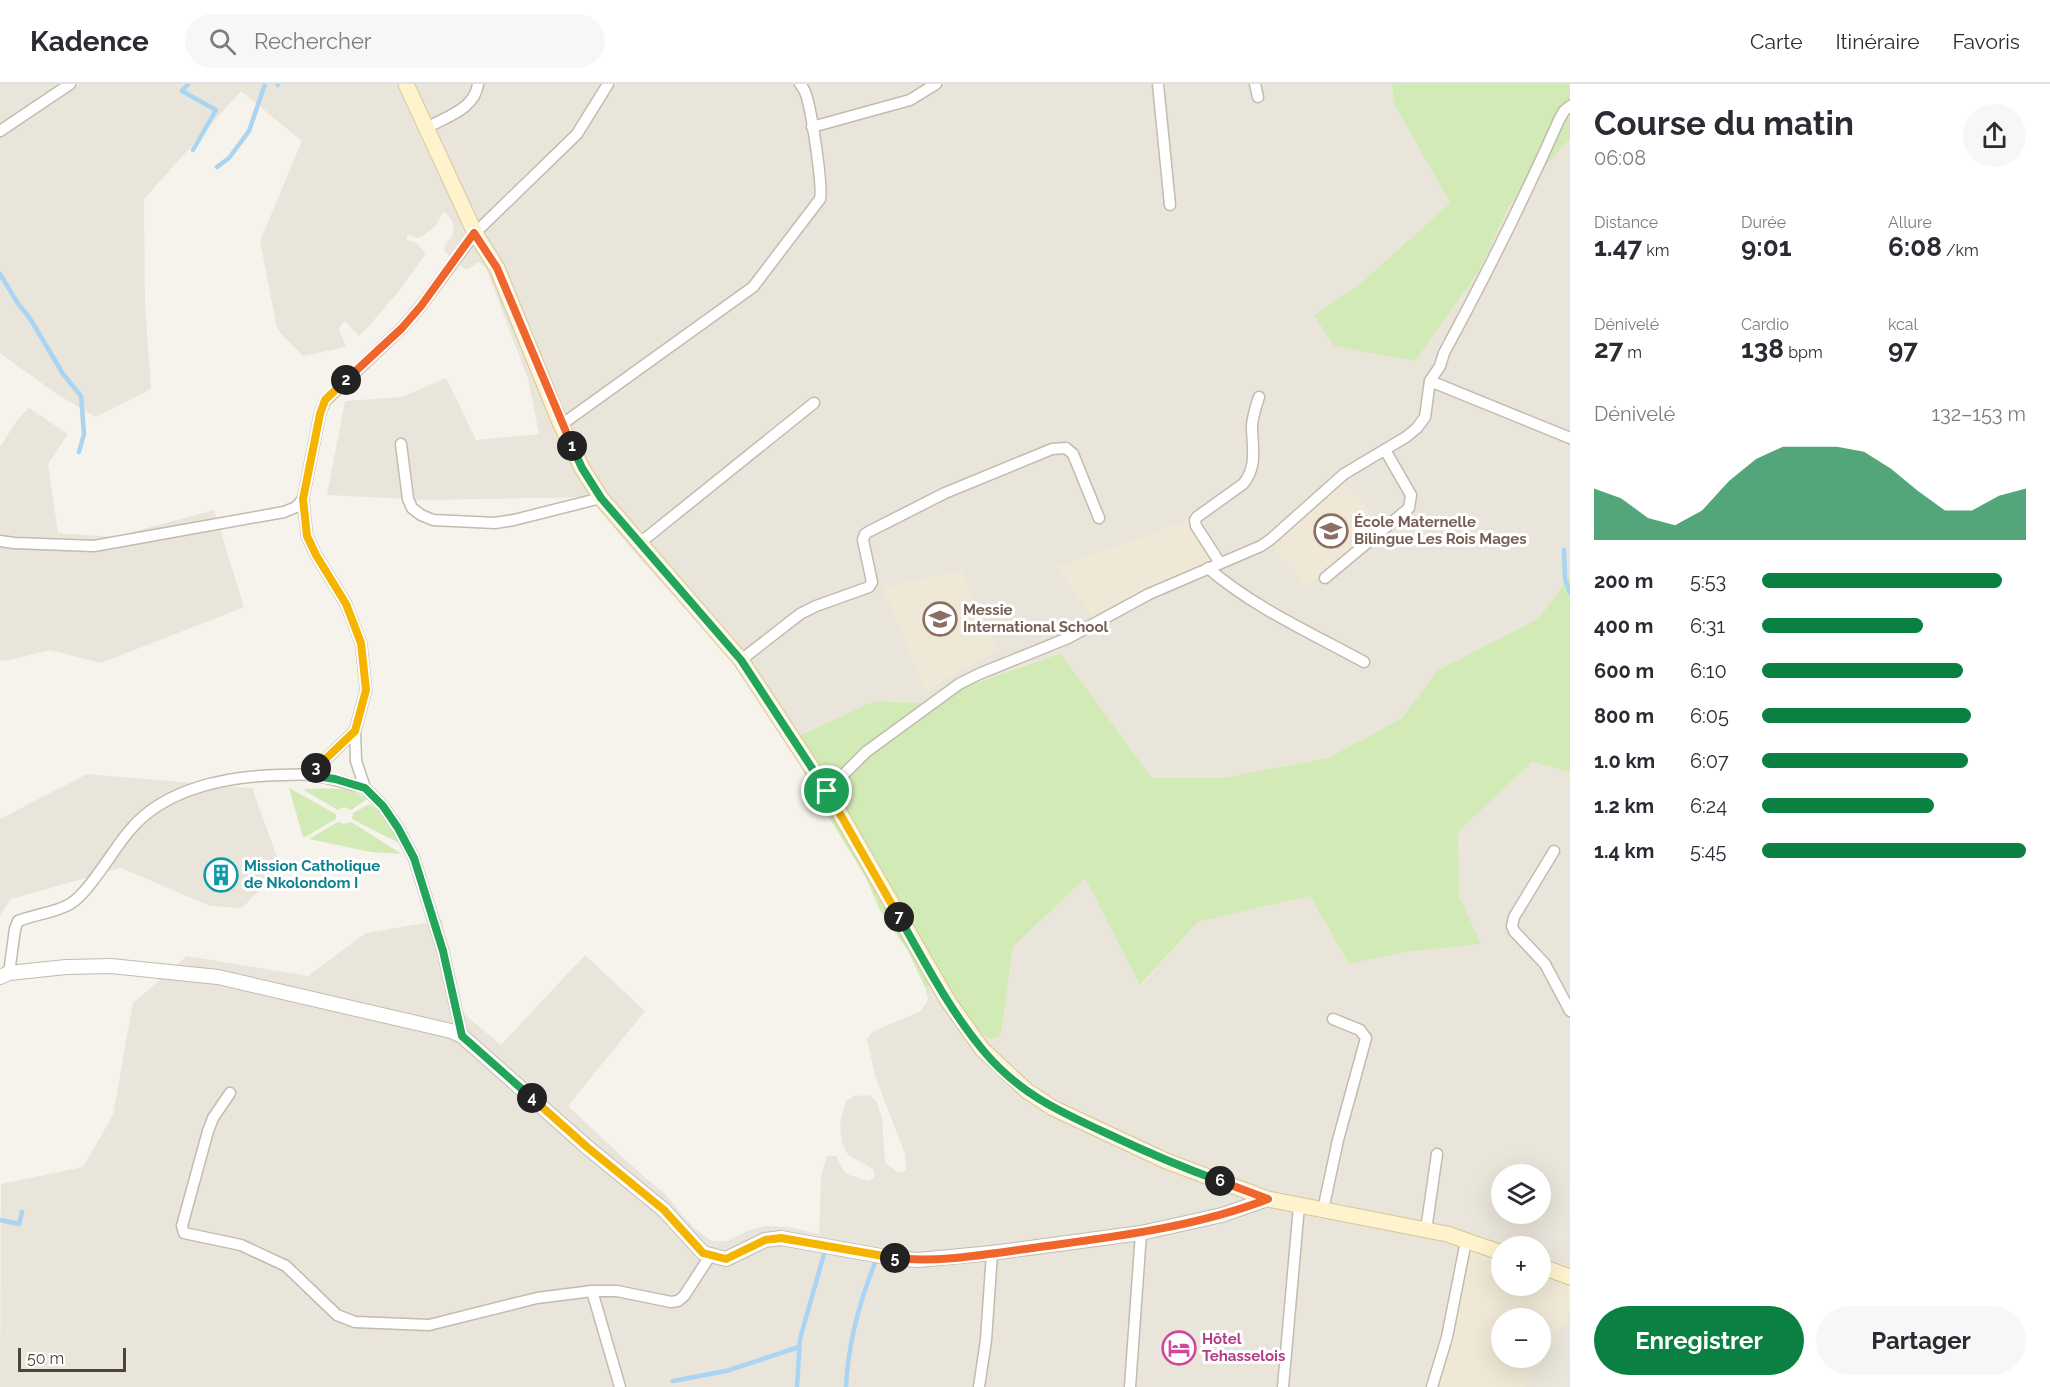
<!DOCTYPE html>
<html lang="fr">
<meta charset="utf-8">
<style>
body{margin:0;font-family:Raleway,sans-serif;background:#f7f7f7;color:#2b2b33;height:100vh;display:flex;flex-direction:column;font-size:22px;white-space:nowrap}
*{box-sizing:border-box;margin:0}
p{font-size:20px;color:#7c7c81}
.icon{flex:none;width:33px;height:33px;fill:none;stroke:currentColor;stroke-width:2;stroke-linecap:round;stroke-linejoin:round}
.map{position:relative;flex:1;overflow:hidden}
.sheet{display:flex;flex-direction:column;background:#fff;width:480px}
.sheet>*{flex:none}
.fabs{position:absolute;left:1491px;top:1080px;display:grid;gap:12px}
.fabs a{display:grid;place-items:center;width:60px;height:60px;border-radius:50%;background:#fff;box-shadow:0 6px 24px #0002;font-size:30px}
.scale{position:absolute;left:18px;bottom:15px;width:108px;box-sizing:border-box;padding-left:6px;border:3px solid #4b4439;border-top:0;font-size:16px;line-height:21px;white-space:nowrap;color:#4b4439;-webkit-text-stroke:4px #fff;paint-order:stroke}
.pin{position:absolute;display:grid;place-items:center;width:51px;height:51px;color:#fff;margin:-26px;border:3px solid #fff;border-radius:50%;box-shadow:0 2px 6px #0007}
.km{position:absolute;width:30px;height:30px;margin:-15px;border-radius:50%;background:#222;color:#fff;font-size:16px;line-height:30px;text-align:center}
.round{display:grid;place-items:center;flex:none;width:63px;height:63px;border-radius:32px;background:#f7f7f7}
.head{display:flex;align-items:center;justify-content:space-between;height:102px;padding:0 24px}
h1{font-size:33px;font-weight:700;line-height:45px}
.stats{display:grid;grid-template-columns:repeat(3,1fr);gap:9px;height:102px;padding:6px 24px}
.stats div{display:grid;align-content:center}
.stats b{font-size:26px;font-weight:700}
.stats small{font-size:16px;font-weight:400}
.stats p{font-size:16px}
.chart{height:168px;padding:12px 24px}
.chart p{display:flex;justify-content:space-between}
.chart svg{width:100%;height:108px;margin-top:6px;fill:#0b8043;opacity:.7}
.action{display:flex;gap:12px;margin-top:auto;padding:12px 24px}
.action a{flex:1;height:69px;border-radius:36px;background:#0b8043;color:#fff;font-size:24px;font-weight:700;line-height:69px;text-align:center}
.action a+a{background:#f7f7f7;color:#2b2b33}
ul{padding:0 24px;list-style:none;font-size:20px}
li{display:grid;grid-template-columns:96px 72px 1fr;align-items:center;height:45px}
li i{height:15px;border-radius:8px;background:#0b8043}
header{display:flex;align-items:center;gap:36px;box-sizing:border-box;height:84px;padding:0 30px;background:#fff;border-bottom:2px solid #e1e1e2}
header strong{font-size:28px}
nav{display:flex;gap:33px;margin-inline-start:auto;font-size:21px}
.search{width:420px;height:54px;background:#f7f7f7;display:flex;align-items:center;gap:15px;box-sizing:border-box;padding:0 21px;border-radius:33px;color:#7c7c81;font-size:22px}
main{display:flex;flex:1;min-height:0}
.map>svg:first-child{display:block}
.residential{fill:#eae5da;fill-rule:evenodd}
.education{fill:#efe8d6;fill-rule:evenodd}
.green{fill:#d2eab5}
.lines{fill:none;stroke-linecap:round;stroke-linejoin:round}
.stream{stroke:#a9d4f2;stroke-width:4.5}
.minor-casing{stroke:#c2bbae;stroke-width:13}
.tertiary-casing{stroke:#c2bbae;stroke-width:16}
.secondary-casing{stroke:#d6c79b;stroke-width:17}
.minor{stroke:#fff;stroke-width:10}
.tertiary{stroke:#fff;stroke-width:14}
.secondary{stroke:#fff3cd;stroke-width:15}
.split-1-casing{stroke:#fff;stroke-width:12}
.split-2-casing{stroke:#fff;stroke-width:12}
.split-3-casing{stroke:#fff;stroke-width:12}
.split-4-casing{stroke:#fff;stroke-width:12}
.split-5-casing{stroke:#fff;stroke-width:12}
.split-6-casing{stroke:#fff;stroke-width:12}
.split-7-casing{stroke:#fff;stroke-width:12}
.split-8-casing{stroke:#fff;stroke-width:12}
.split-1{stroke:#22a559;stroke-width:8}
.split-2{stroke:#f0652b;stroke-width:8}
.split-3{stroke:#f5b400;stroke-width:8}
.split-4{stroke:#22a559;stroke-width:8}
.split-5{stroke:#f5b400;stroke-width:8}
.split-6{stroke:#f0652b;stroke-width:8}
.split-7{stroke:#22a559;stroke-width:8}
.split-8{stroke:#f5b400;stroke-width:8}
.labels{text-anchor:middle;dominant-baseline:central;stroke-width:6;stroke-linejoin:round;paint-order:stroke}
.education-label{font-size:15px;font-weight:bold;fill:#785e54;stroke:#fff;text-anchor:start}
.culture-label{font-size:15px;font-weight:bold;fill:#0d838f;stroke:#fff;text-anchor:start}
.hotel-label{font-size:15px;font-weight:bold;fill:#b23c85;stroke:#fff;text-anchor:start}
</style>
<header>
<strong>Kadence</strong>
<div class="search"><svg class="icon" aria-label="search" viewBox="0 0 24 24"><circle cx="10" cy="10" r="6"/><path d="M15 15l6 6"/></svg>Rechercher</div>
<nav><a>Carte</a><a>Itinéraire</a><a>Favoris</a></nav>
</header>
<main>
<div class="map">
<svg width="1570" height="1303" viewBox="0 0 1570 1303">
<rect width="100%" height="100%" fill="#f6f3ec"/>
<g class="residential">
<path d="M0 0H1392L1394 20 1450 119 1360 200 1314 231 1479 187 1509 122 1570 55V491L1539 534 1438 586 1402 634 1328 674 1221 694H1152L1059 569 920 619 874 617 786 658 753 606 735 582 700 541 633 467 589 413 429 416 327 411 345 317 402 313 446 294 476 356 539 350 528 295 486 184 479 178 469 185H465L444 167 445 161 452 152 454 145 452 137 444 127 436 141 423 152 417 154 409 150 407 151V156L416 159 426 169 399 207 367 244 359 252 346 238H343L339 245 346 263 303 272 277 245 260 157 302 57 241 7 144 115 145 220 151 305 96 333 58 311 0 269Z"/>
<path d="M29 324 68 350 48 380 58 449 114 453 214 426 244 523 101 579 50 566 5 577 0 576V363L16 338Z"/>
<path d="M1532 678 1570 688V1303H0L1 1100 83 1083 113 1031 133 919 187 872 308 892 366 849 442 836 455 902 464 930 501 961 585 871 645 927 568 1022 644 1093 663 1108 694 1144 712 1157H727L747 1147 765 1142 789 1143 819 1150 821 1092 827 1072H836L844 1087 849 1091 869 1097 875 1094 873 1085 848 1071 842 1059 840 1041 843 1028 846 1017 854 1012 869 1011 876 1017 882 1033 885 1078 897 1088H902L906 1085 905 1070 875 992 867 955 871 949 883 943 921 927 928 916 925 903 942 898 1001 951 1013 863 1085 794 1141 901 1198 838 1310 812 1349 880 1406 868 1480 860 1459 812 1458 748ZM1502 1090H1540V1130H1502ZM1502 1162H1540V1202H1502ZM1502 1234H1540V1274H1502Z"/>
<path d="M87 690 252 704 281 784 242 824 210 822 121 784 11 815 0 831V735Z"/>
</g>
<g class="education">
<path d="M1341 396 1383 440 1307 502 1272 462Z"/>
<path d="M1190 436 1217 474 1097 530 1091 532 1057 483Z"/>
<path d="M961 486 998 566 925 607 883 504Z"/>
<path d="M1469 1167 1501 1177 1502 1202H1540L1541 1189 1570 1202V1230L1526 1303H1432ZM1502 1234H1540V1274H1502Z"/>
</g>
<g class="green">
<path d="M1392 0H1570V55L1509 122 1479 187 1415 277 1334 262 1314 231 1360 200 1450 119 1394 20Z"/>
<path d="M1570 491V688L1532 678 1458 748 1459 812 1481 860 1406 868 1349 880 1310 812 1198 838 1140 901 1085 794 1013 863 1001 951 992 955C969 948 955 918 942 898L925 903 908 867 880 826 865 792 813 708 801 682 786 658 874 617 920 619 1060 569 1152 694H1221L1328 674 1402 634 1438 586 1539 534Z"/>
<path d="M289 704 336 730V735L305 753H303Z"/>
<path d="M302 705C323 705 350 701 367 715L351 726 344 723 338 726Z"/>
<path d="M370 720C384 730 391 744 399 759L352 735 353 729Z"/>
<path d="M338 738 344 740 351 738 402 770 371 768 309 755Z"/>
</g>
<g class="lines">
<g class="stream">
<path d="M188 0 182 7 216 26 193 66"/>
<path d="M277 0 278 1"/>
<path d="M217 83 229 74 249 47 265 0"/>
<path d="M0 190 17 218 31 236 63 290 81 312 84 350 79 368"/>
<path d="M1564 466 1565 495 1570 509"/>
<path d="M0 1136 19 1140 22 1128"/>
<path d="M673 1297 726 1287 799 1263"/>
<path d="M797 1303 800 1255 824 1170"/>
<path d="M846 1303C848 1260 859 1219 875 1179"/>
</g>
<g class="minor-casing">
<g id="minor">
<path d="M1158 0 1170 121"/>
<path d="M1255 0 1258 13"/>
<path d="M812 43 910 16 936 0"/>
<path d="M426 44C446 33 475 25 478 0"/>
<path d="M0 47 70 0"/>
<path d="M1430 297 1570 354"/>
<path d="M561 341 753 203 820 115C823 103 811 21 805 8 805 7 801 1 800 0"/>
<path d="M401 360 408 415 412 424 421 431 433 436 495 439 514 436 601 414"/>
<path d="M303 415 307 452 316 471 346 520 361 559 366 606 355 647 356 677 365 704 383 722 398 744 414 774 443 867 462 952"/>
<path d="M0 457 14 459 94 462 284 428 296 423 303 415 320 330 325 317 402 244 421 222 475 149 577 50 608 0"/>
<path d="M641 458 814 319"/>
<path d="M1220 479 1196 442 1195 436 1197 433 1243 400C1258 383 1252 362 1252 341 1253 331 1256 322 1259 313"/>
<path d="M1208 484C1253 523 1311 549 1364 578"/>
<path d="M1325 494 1409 424 1411 411 1385 366"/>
<path d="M741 576 800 530 816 522 869 503 872 498 863 456 865 450 870 447 945 409 1052 365 1066 364 1073 370 1099 434"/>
<path d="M309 691 355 647"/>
<path d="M827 707 866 668 959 600 979 590 1068 554 1149 510 1261 462 1271 455 1344 390 1406 353 1417 344 1425 333 1430 297 1440 282 1444 269C1485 193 1524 115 1559 36L1564 27 1570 22"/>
<path d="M1554 767 1514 833 1512 842 1514 847 1545 880 1570 927"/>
<path d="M9 889 15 845 18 837C35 830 55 829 70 820 89 809 114 764 130 746 165 704 228 692 280 691 290 691 301 690 312 691 330 694 347 699 365 704"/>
<path d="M230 1009 213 1034 208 1047 182 1142 184 1149 241 1161 286 1182 337 1231 355 1238 429 1241 537 1214 592 1207H617L671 1218 678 1217 684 1212 710 1172"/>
<path d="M1323 1126 1338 1056 1366 954 1360 946 1333 935"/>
<path d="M1426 1146 1437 1070"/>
<path d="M592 1207 620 1303"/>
<path d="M979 1303 986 1256 992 1169"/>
<path d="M1130 1303 1141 1149"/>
<path d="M1283 1303 1299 1122"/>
<path d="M1432 1303 1447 1253 1466 1157"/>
</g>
</g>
<g class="tertiary-casing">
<path id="tertiary" d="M0 893 9 889 66 883 111 882 218 893 451 947 462 952 587 1063 664 1126 703 1169 726 1175 765 1156 781 1154 892 1174 918 1176 992 1169 1141 1149 1222 1131 1268 1115"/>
</g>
<g class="secondary-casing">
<g id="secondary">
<path d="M406 0 475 149 497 184 561 341 582 384 601 414 741 576 827 707 948 917 982 965 1027 1007 1053 1024 1166 1077 1268 1115 1447 1150 1502 1169"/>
<path d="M1540 1182 1570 1193"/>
</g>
</g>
<use href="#minor" class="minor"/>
<use href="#tertiary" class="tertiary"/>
<use href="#secondary" class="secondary"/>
</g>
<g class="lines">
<g class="split-1-casing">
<path id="split-1" d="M572 362 582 384 601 414 741 576 827 707"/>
</g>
<g class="split-2-casing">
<path id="split-2" d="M346 296 402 244 421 222 474 149 497 184 572 362"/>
</g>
<g class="split-3-casing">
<path id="split-3" d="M316 684 355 647 366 606 361 559 346 520 316 471 307 452 303 415 320 330 325 316 346 296"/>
</g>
<g class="split-4-casing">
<path id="split-4" d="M316 684 309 691 335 695 365 704 383 722 398 744 414 774 443 867 462 952 532 1014"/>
</g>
<g class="split-5-casing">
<path id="split-5" d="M532 1014 587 1063 664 1126 703 1169 726 1175 765 1156 781 1154 895 1174"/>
</g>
<g class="split-6-casing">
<path id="split-6" d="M895 1174C937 1179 989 1170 1032 1164 1112 1153 1193 1144 1268 1115L1220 1097"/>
</g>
<g class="split-7-casing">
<path id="split-7" d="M899 833C925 878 949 925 982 965 1017 1008 1058 1027 1106 1049 1144 1067 1181 1083 1220 1097"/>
</g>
<g class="split-8-casing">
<path id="split-8" d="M827 707 899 833"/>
</g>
<use href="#split-1" class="split-1"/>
<use href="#split-2" class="split-2"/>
<use href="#split-3" class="split-3"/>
<use href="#split-4" class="split-4"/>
<use href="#split-5" class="split-5"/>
<use href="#split-6" class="split-6"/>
<use href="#split-7" class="split-7"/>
<use href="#split-8" class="split-8"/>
</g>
<defs>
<g id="school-ring" transform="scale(1.725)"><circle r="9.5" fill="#fff" stroke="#8d6e63" stroke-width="1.5"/><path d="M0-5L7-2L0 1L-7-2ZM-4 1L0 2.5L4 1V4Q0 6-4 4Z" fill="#8d6e63"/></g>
<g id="building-ring" transform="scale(1.725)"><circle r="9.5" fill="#fff" stroke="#0f9aa8" stroke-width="1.5"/><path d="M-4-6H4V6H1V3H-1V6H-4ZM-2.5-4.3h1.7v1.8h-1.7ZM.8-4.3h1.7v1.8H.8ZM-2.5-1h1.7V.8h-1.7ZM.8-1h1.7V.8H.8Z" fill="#0f9aa8"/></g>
<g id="hotel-ring" transform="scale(1.725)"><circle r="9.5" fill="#fff" stroke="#d1479c" stroke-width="1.5"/><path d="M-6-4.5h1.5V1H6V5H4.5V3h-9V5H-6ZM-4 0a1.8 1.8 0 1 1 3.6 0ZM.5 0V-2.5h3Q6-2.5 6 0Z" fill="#d1479c"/></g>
</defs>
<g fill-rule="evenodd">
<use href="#school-ring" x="1331" y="447"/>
<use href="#school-ring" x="940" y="535"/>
<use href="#building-ring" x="221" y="791"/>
<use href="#hotel-ring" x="1179" y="1264"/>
</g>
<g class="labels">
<g class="education-label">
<text x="1354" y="438">École Maternelle<tspan x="1354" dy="17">Bilingue Les Rois Mages</tspan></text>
<text x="963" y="526">Messie<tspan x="963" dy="17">International School</tspan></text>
</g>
<g class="culture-label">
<text x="244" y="782">Mission Catholique<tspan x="244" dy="17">de Nkolondom I</tspan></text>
</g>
<g class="hotel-label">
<text x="1202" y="1255">Hôtel<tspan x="1202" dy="17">Tehasselois</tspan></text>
</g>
</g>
</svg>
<div class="fabs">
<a><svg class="icon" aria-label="layers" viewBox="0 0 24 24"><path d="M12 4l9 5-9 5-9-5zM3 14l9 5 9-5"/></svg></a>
<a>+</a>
<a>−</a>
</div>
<div class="scale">50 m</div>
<div class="pin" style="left:827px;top:707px;background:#1e9e55"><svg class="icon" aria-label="arrive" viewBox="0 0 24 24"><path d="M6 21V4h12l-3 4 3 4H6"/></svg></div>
<b class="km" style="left:572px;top:362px">1</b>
<b class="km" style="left:346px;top:296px">2</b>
<b class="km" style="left:316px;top:684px">3</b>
<b class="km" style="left:532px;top:1014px">4</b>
<b class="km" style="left:895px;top:1174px">5</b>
<b class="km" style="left:1220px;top:1097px">6</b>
<b class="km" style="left:899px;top:833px">7</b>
</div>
<section class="sheet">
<div class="head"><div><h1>Course du matin</h1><p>06:08</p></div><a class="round"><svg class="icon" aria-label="share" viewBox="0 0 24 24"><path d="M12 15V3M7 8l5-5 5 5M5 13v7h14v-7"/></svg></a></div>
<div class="stats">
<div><p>Distance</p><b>1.47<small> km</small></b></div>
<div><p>Durée</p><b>9:01</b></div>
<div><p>Allure</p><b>6:08<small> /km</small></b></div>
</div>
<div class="stats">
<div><p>Dénivelé</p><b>27<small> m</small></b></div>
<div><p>Cardio</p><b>138<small> bpm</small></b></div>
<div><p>kcal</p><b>97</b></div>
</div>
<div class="chart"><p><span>Dénivelé</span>132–153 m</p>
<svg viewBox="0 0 160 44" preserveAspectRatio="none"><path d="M0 44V23L10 27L20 35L30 38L40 32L50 20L60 11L70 6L80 6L90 6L100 8L110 15L120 24L130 32L140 32L150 26L160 23V44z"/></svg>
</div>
<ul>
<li><b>200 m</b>5:53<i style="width:91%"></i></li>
<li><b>400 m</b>6:31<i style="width:61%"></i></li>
<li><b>600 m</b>6:10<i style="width:76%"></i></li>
<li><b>800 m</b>6:05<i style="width:79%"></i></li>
<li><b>1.0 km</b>6:07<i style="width:78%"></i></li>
<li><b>1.2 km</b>6:24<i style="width:65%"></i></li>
<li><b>1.4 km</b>5:45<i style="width:100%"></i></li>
</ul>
<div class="action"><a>Enregistrer</a><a>Partager</a></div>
</section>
</main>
